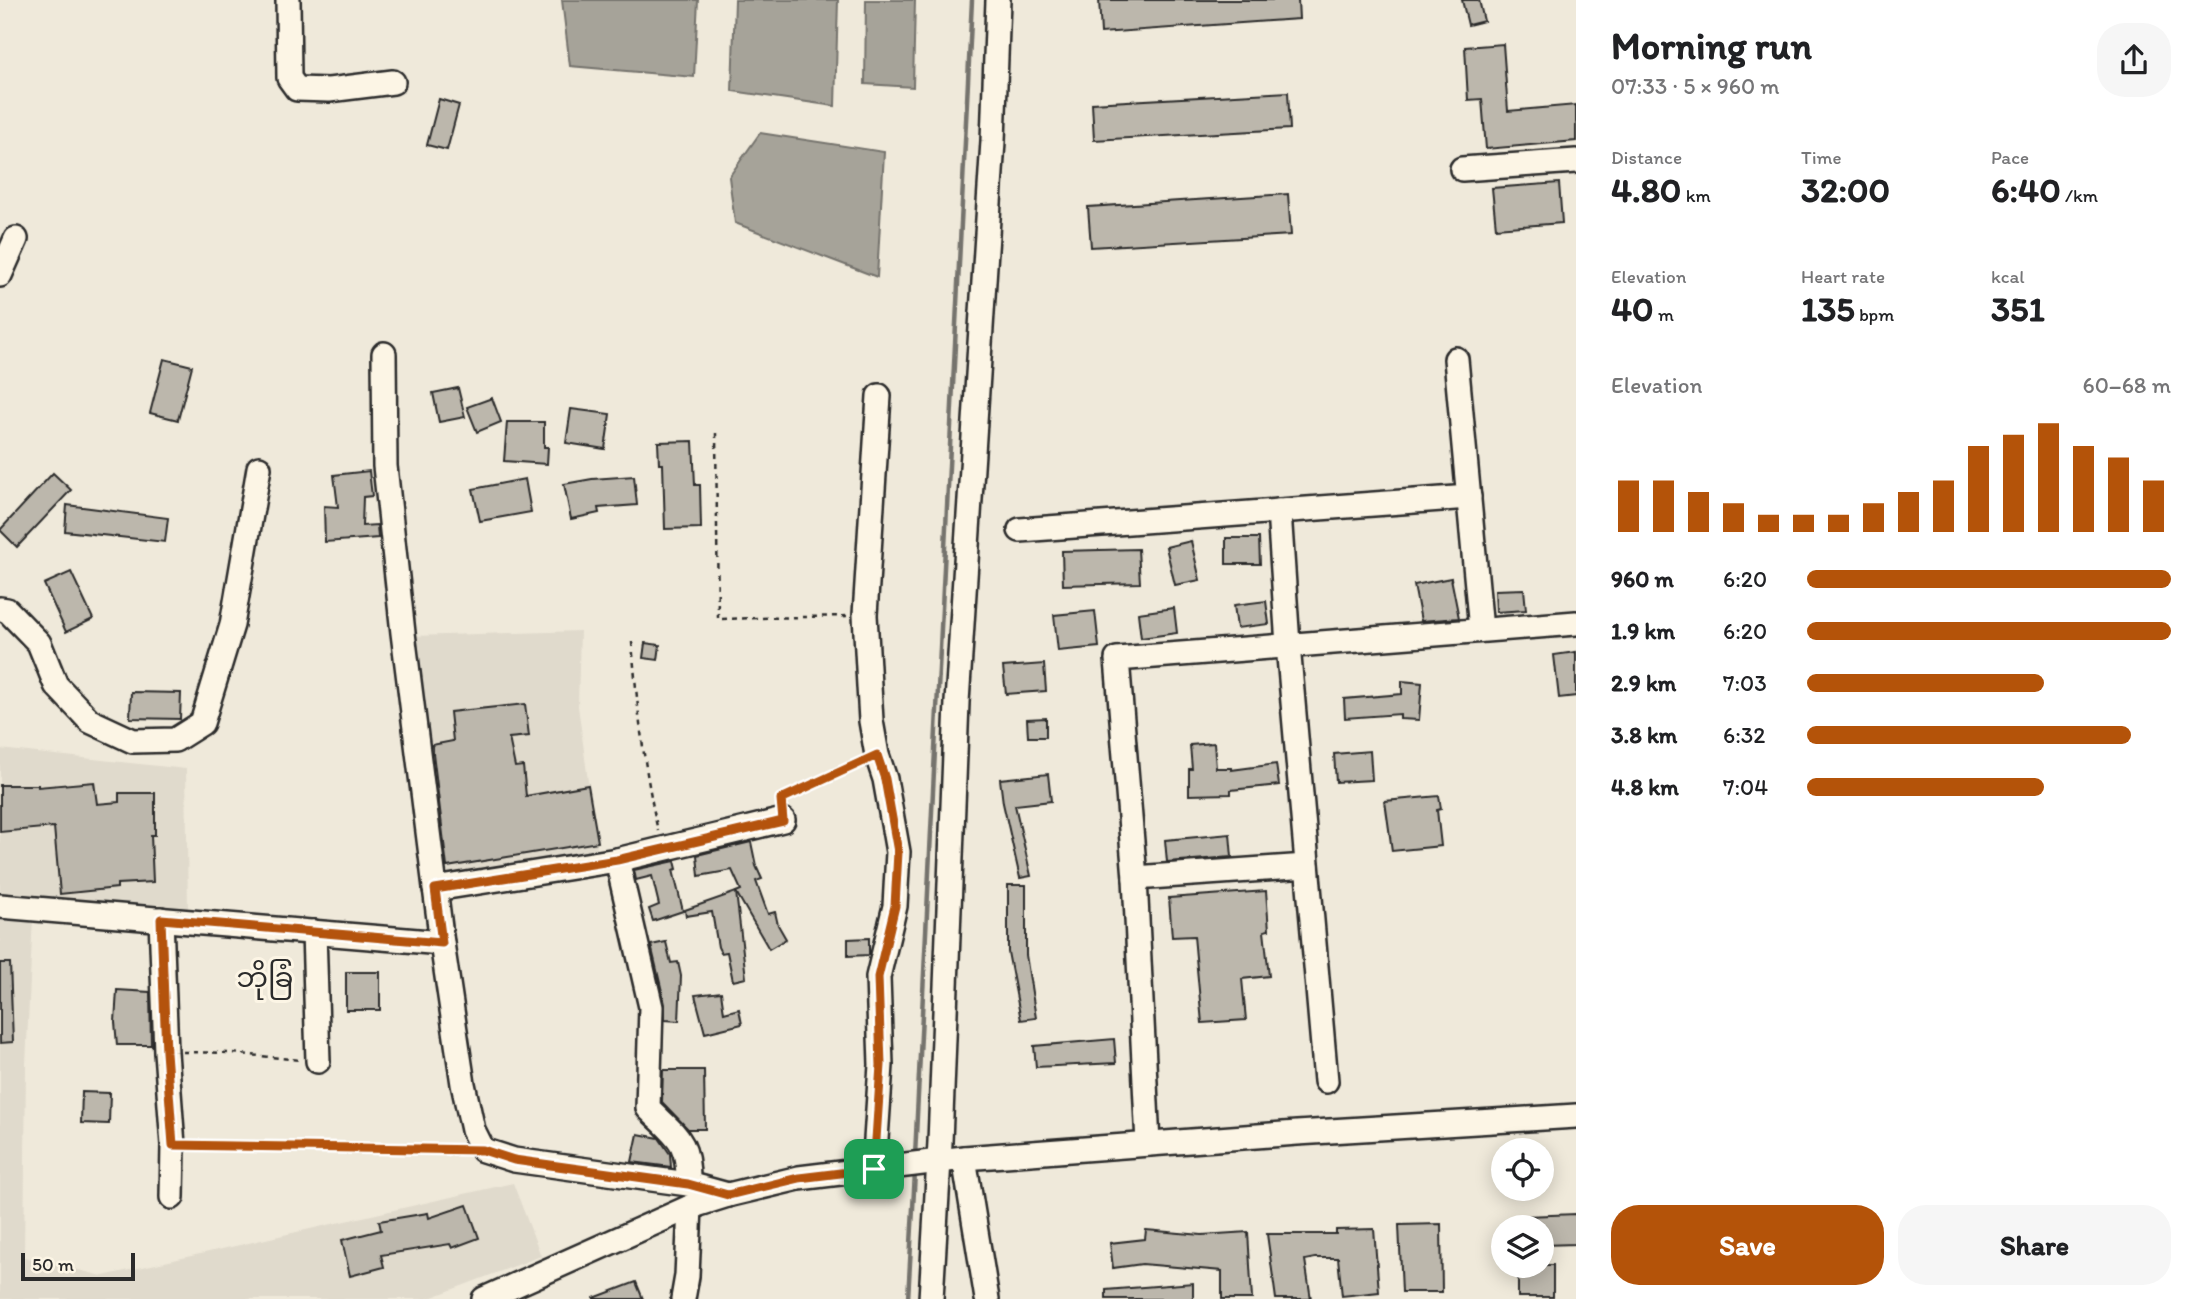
<!DOCTYPE html>
<meta charset="utf-8">
<style>
body{margin:0;font-family:Itim,"Noto Sans Myanmar",sans-serif;background:#f6f6f6;color:#202124;height:100vh;display:flex;flex-direction:column;font-size:26px;white-space:nowrap}
*{box-sizing:border-box;margin:0}
p{font-size:23px;color:#757577}
.icon{flex:none;width:38px;height:38px;fill:none;stroke:currentColor;stroke-width:2;stroke-linecap:round;stroke-linejoin:round}
.map{position:relative;flex:1;overflow:hidden}
.drawer{display:flex;flex-direction:column;background:#fff;width:630px}
.drawer>*{flex:none}
.fabs{position:absolute;left:1491px;top:1138px;display:grid;gap:14px}
.fabs a{display:grid;place-items:center;width:63px;height:63px;border-radius:50%;background:#fff;box-shadow:0 4px 18px #0003;font-size:35px}
.scale{position:absolute;left:21px;bottom:18px;width:114px;box-sizing:border-box;padding-left:7px;border:4px solid #2b2b2b;border-top:0;font-size:19px;line-height:24px;white-space:nowrap;color:#2b2b2b;-webkit-text-stroke:5px #fcf5e5;paint-order:stroke}
.pin{position:absolute;display:grid;place-items:center;width:60px;height:60px;color:#fff;margin:-30px;border-radius:14px;box-shadow:0 4px 10px #0006}
.round{display:grid;place-items:center;flex:none;width:74px;height:74px;border-radius:28px;background:#f6f6f6}
.overview{display:flex;align-items:center;justify-content:space-between;height:119px;padding:0 35px}
h1{font-size:38px;font-weight:800;line-height:52px}
.metrics{display:grid;grid-template-columns:repeat(3,1fr);gap:10px;height:119px;padding:7px 35px}
.metrics div{display:grid;align-content:center}
.metrics b{font-size:35px;font-weight:800}
.metrics small{font-size:19px;font-weight:400}
.metrics p{font-size:19px}
.chart{height:196px;padding:14px 35px}
.chart p{display:flex;justify-content:space-between}
.chart svg{width:100%;height:126px;margin-top:7px;stroke:#b45309;stroke-width:6}
.button{display:flex;gap:14px;margin-top:auto;padding:14px 35px}
.button a{flex:1;height:80px;border-radius:28px;background:#b45309;color:#fff;font-size:28px;font-weight:800;line-height:80px;text-align:center}
.button a+a{background:#f6f6f6;color:#202124}
ul{padding:0 35px;list-style:none;font-size:23px}
li{display:grid;grid-template-columns:112px 84px 1fr;align-items:center;height:52px}
li i{height:18px;border-radius:9px;background:#b45309}
main{display:flex;flex:1;min-height:0}
.map>svg:first-child{display:block}
.built{fill:#e0dacc}
.water{fill:#a6a399;stroke:#75736d;stroke-width:2}
.lines{fill:none;stroke-linecap:round;stroke-linejoin:round}
.stream{stroke:#75736d;stroke-width:4.5}
.building{fill:#bcb7ac;stroke:#2b2b2b;stroke-width:2}
.minor-casing{stroke:#2b2b2b;stroke-width:28}
.path{stroke:#2b2b2b;stroke-width:2.5;stroke-dasharray:5 5;stroke-linecap:butt}
.minor{stroke:#fcf5e5;stroke-width:23}
.route-casing{stroke:#fff;stroke-width:14}
.route{stroke:#b45309;stroke-width:9}
.labels{text-anchor:middle;dominant-baseline:central;stroke-width:6;stroke-linejoin:round;paint-order:stroke}
.quarter-label{font-size:28px;fill:#2b2b2b;stroke:#fcf5e5}
</style>
<main>
<div class="map">
<svg width="1576" height="1299" viewBox="0 0 1576 1299">
<rect width="100%" height="100%" fill="#efe9da"/>
<filter id="ink" filterUnits="userSpaceOnUse"><feTurbulence type="fractalNoise" baseFrequency=".0143" numOctaves="2"/><feDisplacementMap in="SourceGraphic" scale="14" xChannelSelector="R" yChannelSelector="G"/><feConvolveMatrix kernelMatrix="1 2 1 2 8 2 1 2 1" color-interpolation-filters="sRGB"/></filter>
<g filter="url(#ink)">
<g class="built">
<path d="M580 631 578 706 598 855 446 873 413 636Z"/>
<path d="M0 749 186 769 188 911 34 896 26 1064 24 1257 103 1276 513 1183 541 1256 427 1299H0Z"/>
</g>
<g class="water">
<path d="M562 0H698L694 77 570 66Z"/>
<path d="M735 0H838L835 106 732 91Z"/>
<path d="M866 0H915L913 87 865 84Z"/>
<path d="M760 133 884 152 877 277 735 223 729 177Z"/>
</g>
<g class="lines">
<g class="stream">
<path d="M915 1156 972 0"/>
<path d="M908 1299 915 1172"/>
</g>
</g>
<g class="building">
<path d="M1099 0H1298L1299 19 1101 33Z"/>
<path d="M1462 0H1479L1484 21 1468 25Z"/>
<path d="M1503 44 1508 111 1576 105V141L1486 149 1482 99 1468 100 1465 47Z"/>
<path d="M1288 92 1290 129 1094 140 1092 103Z"/>
<path d="M439 99 459 105 447 150 427 145Z"/>
<path d="M1559 183 1562 223 1496 228 1492 188Z"/>
<path d="M1288 194 1291 235 1091 247 1088 207Z"/>
<path d="M164 359 192 366 178 420 150 413Z"/>
<path d="M458 388 465 417 439 422 433 393Z"/>
<path d="M492 398 501 422 477 432 467 407Z"/>
<path d="M571 409 610 414 605 449 566 443Z"/>
<path d="M507 422H544V447H548L547 464 504 461Z"/>
<path d="M693 441 695 485H700L701 528 665 529 663 464H659L658 442Z"/>
<path d="M369 471 372 496 363 497 362 526 377 525 378 538 325 542 324 506 338 507 334 475Z"/>
<path d="M53 473 71 490 17 547 0 530Z"/>
<path d="M634 476 637 505 598 508 599 513 571 519 564 484 592 479Z"/>
<path d="M525 479 531 512 480 521 473 489Z"/>
<path d="M67 505 168 518 165 542 65 531Z"/>
<path d="M1226 538H1259L1260 564H1226Z"/>
<path d="M1191 541 1200 580 1175 585 1166 547Z"/>
<path d="M1138 549 1140 583 1063 585 1062 551Z"/>
<path d="M71 572 93 619 66 632 44 584Z"/>
<path d="M1451 578 1459 618 1421 621 1414 585Z"/>
<path d="M1524 589 1526 610 1496 612 1495 590Z"/>
<path d="M1266 601 1269 624 1237 628 1234 605Z"/>
<path d="M1174 608 1177 633 1141 638 1138 613Z"/>
<path d="M1095 611 1099 647 1058 651 1054 615Z"/>
<path d="M645 643 660 645 658 660 643 658Z"/>
<path d="M1576 652V696L1559 698 1554 655Z"/>
<path d="M1044 664 1046 691 1006 694 1003 667Z"/>
<path d="M1402 681 1422 683 1419 720 1400 719V714L1345 718 1344 699 1402 694Z"/>
<path d="M131 692 181 693 180 719 130 718Z"/>
<path d="M525 704 529 736 509 738 515 767 523 766 526 796 588 785 598 842 447 867 432 745 453 741 450 712Z"/>
<path d="M1046 718V737H1028L1027 719Z"/>
<path d="M1214 743 1216 768H1231V770L1276 764 1279 785 1231 790V794L1189 795V769H1192L1190 745Z"/>
<path d="M1370 751 1372 780 1336 782 1334 754Z"/>
<path d="M1048 774 1051 801 1015 805 1031 876 1020 878 1003 803 1000 779Z"/>
<path d="M94 782 97 804 119 802V793H155V835H151L153 882 117 884V888L60 894 54 827 0 832V785H38V787Z"/>
<path d="M1439 796 1441 809 1437 810 1441 846 1392 851 1385 801Z"/>
<path d="M1230 834 1232 857 1167 862 1165 840Z"/>
<path d="M751 842 756 866 762 879 756 881 768 914 775 912 778 925 786 939 769 949 736 892 741 890 732 870 699 876 697 855Z"/>
<path d="M675 861 677 869 673 870 683 911 653 921 649 909 659 905 652 876 636 880 634 870Z"/>
<path d="M1008 885H1026V955L1036 1018 1021 1020 1008 952Z"/>
<path d="M1266 891 1269 930 1264 931 1269 976 1242 979 1246 1020 1202 1023 1194 936 1172 937 1169 898Z"/>
<path d="M736 892 746 978 733 981 727 952 721 953 718 947 712 912 686 916 685 910Z"/>
<path d="M869 938V955L848 956V939Z"/>
<path d="M666 942 671 963 678 962 681 976 679 1021 665 1020V1004L651 945Z"/>
<path d="M0 963H10L13 1042 0 1043Z"/>
<rect x="346" y="972" width="34" height="38"/>
<path d="M117 990 150 992 151 1045H117L115 1022Z"/>
<path d="M721 992 724 1013 739 1009 742 1024 705 1033 695 995Z"/>
<path d="M1114 1039 1116 1063 1036 1067 1034 1046Z"/>
<path d="M663 1070H704L705 1129H688L662 1102Z"/>
<path d="M82 1092 110 1093 109 1124 81 1123Z"/>
<path d="M638 1134 659 1138 670 1154 671 1167 632 1162Z"/>
<path d="M467 1205 479 1238 452 1248 450 1244 381 1255 384 1267 350 1276 342 1240 381 1230 379 1221 428 1213 429 1218Z"/>
<path d="M1576 1214V1244L1542 1245V1227H1526V1216Z"/>
<path d="M1441 1224 1442 1292H1402L1399 1225Z"/>
<path d="M1374 1229 1379 1292 1342 1296 1338 1258H1315L1305 1260 1311 1299H1276L1267 1234H1336V1230Z"/>
<path d="M1146 1230 1202 1235 1248 1232 1252 1299H1222V1271L1142 1264 1113 1268 1110 1243 1145 1239Z"/>
<rect x="1518" y="1265" width="35" height="32"/>
<path d="M636 1282 643 1299H594V1298Z"/>
<path d="M1193 1283V1299H1106V1290Z"/>
</g>
<g class="lines">
<g class="minor-casing">
<g id="minor">
<path d="M288 0 289 78 297 89 329 90 393 82"/>
<path d="M1462 169 1576 161"/>
<path d="M0 275 16 239"/>
<path d="M384 354 385 466 403 633 442 943 463 1084 473 1130 483 1150 514 1160 688 1184 728 1195"/>
<path d="M1456 359 1481 630"/>
<path d="M1279 511 1288 645 1326 1081"/>
<path d="M1020 530 1469 497"/>
<path d="M0 609 7 610 39 643 56 685 90 721 133 741 175 740 202 723 232 625 259 468"/>
<path d="M617 860 651 1007 648 1108C677 1137 689 1140 688 1184"/>
<path d="M1135 878 1307 866"/>
<path d="M435 889 617 860 783 820"/>
<path d="M0 906 442 943"/>
<path d="M161 919 166 1052 173 1145 172 1197"/>
<path d="M314 932 318 1061"/>
<path d="M1148 1144 1135 878 1117 659 1576 623"/>
<path d="M964 1158 987 1299"/>
<path d="M874 1169 881 1065 878 977 895 906 898 852 885 779 877 755 871 721 865 615 879 396"/>
<path d="M484 1299 690 1207 728 1195 799 1178 964 1158 1297 1133 1576 1116"/>
<path d="M683 1299 687 1276 690 1207"/>
<path d="M931 1299 940 1142 957 702 993 141 998 0"/>
</g>
</g>
<g class="path">
<path d="M716 433 718 619 848 616"/>
<path d="M632 642C637 706 644 768 658 831"/>
<path d="M782 802 781 799 861 762"/>
<path d="M183 1052 232 1053 299 1060"/>
<path d="M191 1146 460 1150"/>
</g>
<use href="#minor" class="minor"/>
</g>
</g>
<g class="lines" filter="url(#ink)">
<g class="route-casing">
<path id="route" d="M877 755 885 779 898 852 895 906 878 977 881 1065 874 1169 799 1178 728 1195 688 1184 514 1160 483 1150 173 1145 166 1052 161 919 442 943 435 889 617 860 783 821 781 799Z"/>
</g>
<use href="#route" class="route"/>
</g>
<g class="labels">
<g class="quarter-label">
<text x="265" y="977">ဘိုခြံ</text>
</g>
</g>
</svg>
<div class="fabs">
<a><svg class="icon" aria-label="locate" viewBox="0 0 24 24"><circle cx="12" cy="12" r="6"/><path d="M12 2v4M12 18v4M2 12h4M18 12h4"/></svg></a>
<a><svg class="icon" aria-label="layers" viewBox="0 0 24 24"><path d="M12 4l9 5-9 5-9-5zM3 14l9 5 9-5"/></svg></a>
</div>
<div class="scale">50 m</div>
<div class="pin" style="left:874px;top:1169px;background:#1e9e55"><svg class="icon" aria-label="arrive" viewBox="0 0 24 24"><path d="M6 21V4h12l-3 4 3 4H6"/></svg></div>
</div>
<section class="drawer">
<div class="overview"><div><h1>Morning run</h1><p>07:33 · 5 × 960 m</p></div><a class="round"><svg class="icon" aria-label="share" viewBox="0 0 24 24"><path d="M12 15V3M7 8l5-5 5 5M5 13v7h14v-7"/></svg></a></div>
<div class="metrics">
<div><p>Distance</p><b>4.80<small> km</small></b></div>
<div><p>Time</p><b>32:00</b></div>
<div><p>Pace</p><b>6:40<small> /km</small></b></div>
</div>
<div class="metrics">
<div><p>Elevation</p><b>40<small> m</small></b></div>
<div><p>Heart rate</p><b>135<small> bpm</small></b></div>
<div><p>kcal</p><b>351</b></div>
</div>
<div class="chart"><p><span>Elevation</span>60–68 m</p>
<svg viewBox="0 0 160 44" preserveAspectRatio="none"><path d="M5 44V26M15 44V26M25 44V30M35 44V34M45 44V38M55 44V38M65 44V38M75 44V34M85 44V30M95 44V26M105 44V14M115 44V10M125 44V6M135 44V14M145 44V18M155 44V26"/></svg>
</div>
<ul>
<li><b>960 m</b>6:20<i style="width:100%"></i></li>
<li><b>1.9 km</b>6:20<i style="width:100%"></i></li>
<li><b>2.9 km</b>7:03<i style="width:65%"></i></li>
<li><b>3.8 km</b>6:32<i style="width:89%"></i></li>
<li><b>4.8 km</b>7:04<i style="width:65%"></i></li>
</ul>
<div class="button"><a>Save</a><a>Share</a></div>
</section>
</main>
